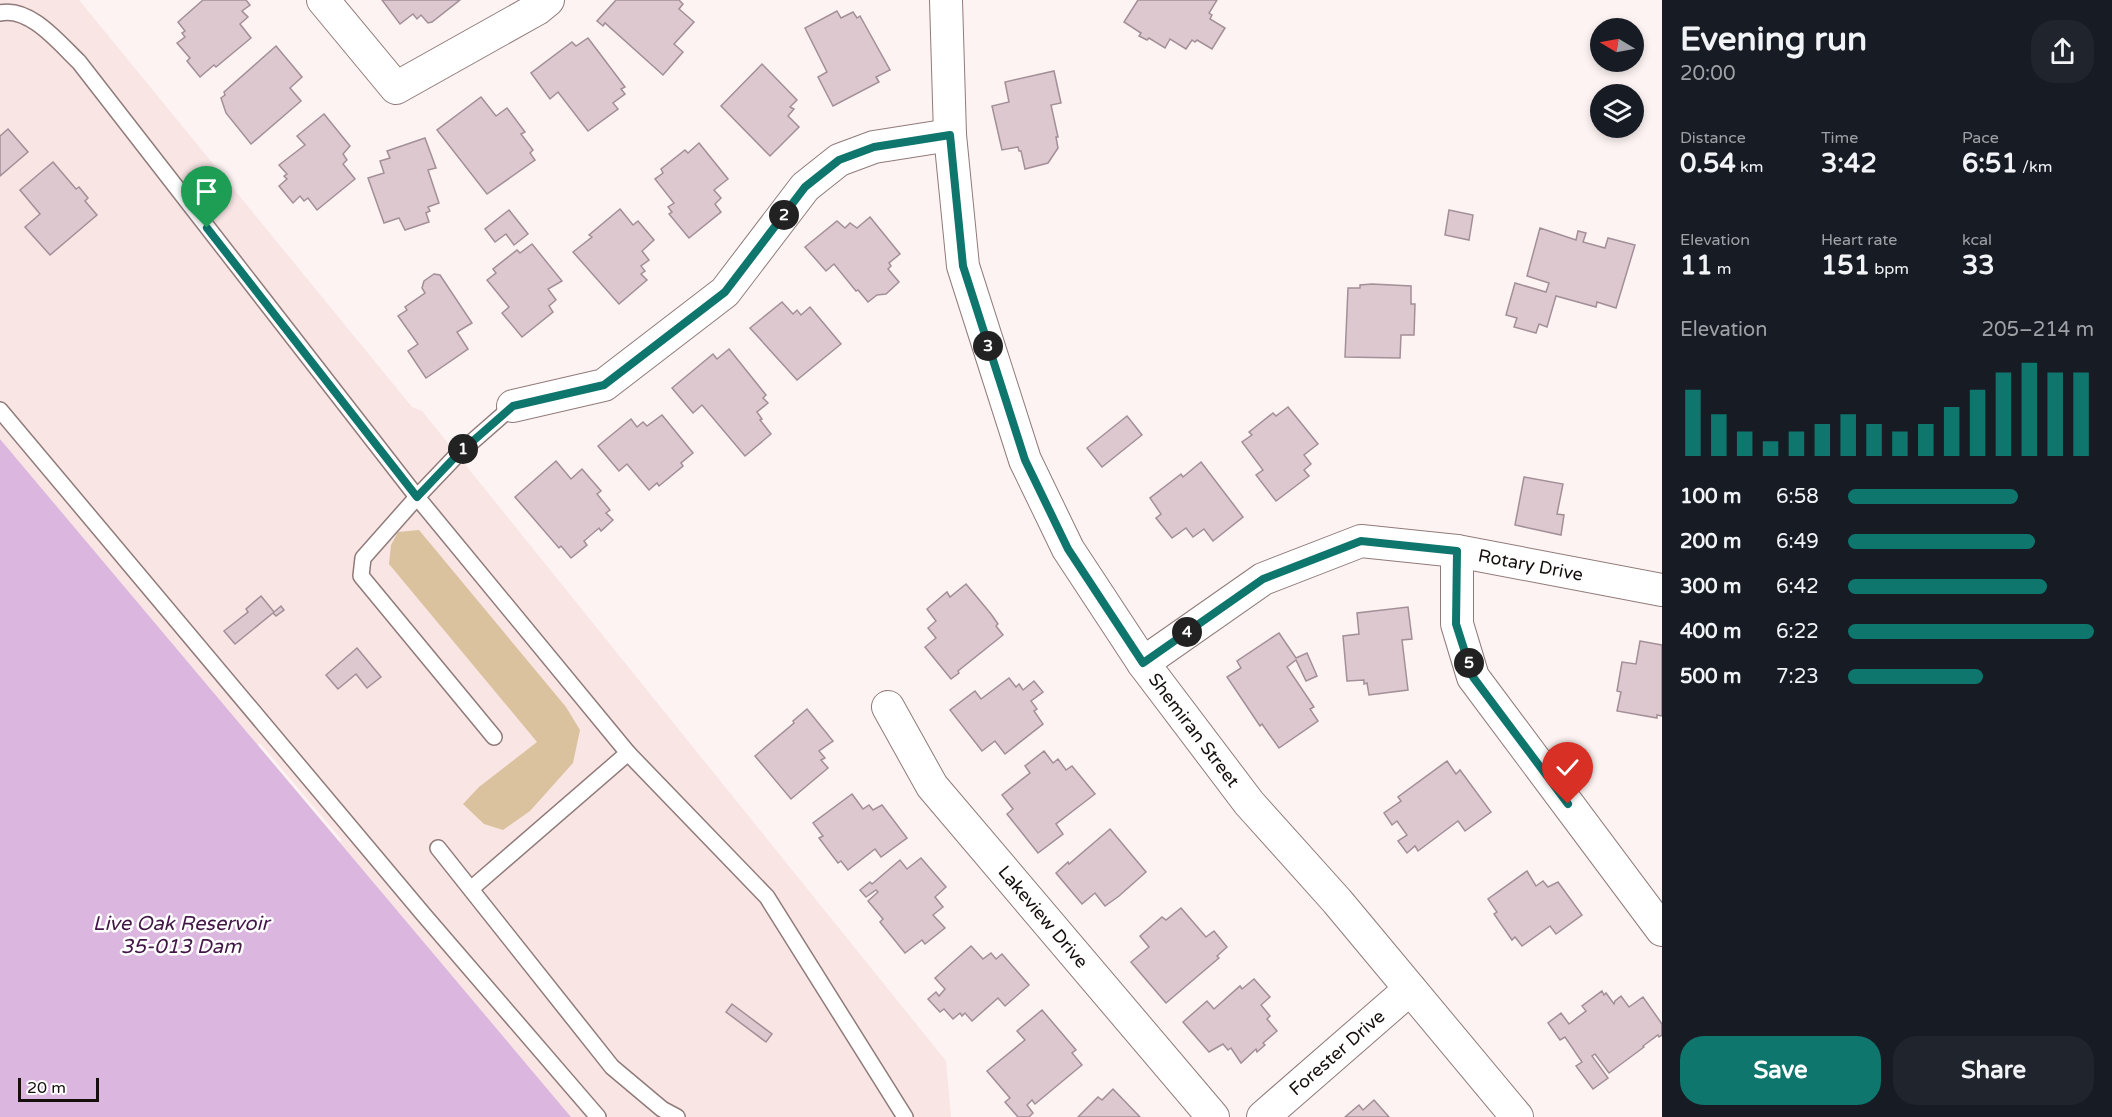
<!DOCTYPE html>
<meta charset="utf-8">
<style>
body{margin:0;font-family:"Varela Round",sans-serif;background:#20242c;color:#f1f3f6;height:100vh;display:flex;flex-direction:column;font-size:22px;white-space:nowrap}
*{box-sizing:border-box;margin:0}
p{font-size:20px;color:#9ea1a6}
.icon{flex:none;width:33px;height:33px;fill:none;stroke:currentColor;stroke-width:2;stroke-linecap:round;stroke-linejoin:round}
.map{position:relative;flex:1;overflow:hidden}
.drawer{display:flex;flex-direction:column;background:#171b24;width:450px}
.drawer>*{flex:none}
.needle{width:39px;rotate:280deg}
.buttons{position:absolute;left:1590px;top:18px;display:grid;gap:12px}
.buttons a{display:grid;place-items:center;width:54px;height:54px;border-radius:50%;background:#171b24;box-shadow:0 3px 9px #0003;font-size:30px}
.scale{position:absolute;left:18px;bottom:15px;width:81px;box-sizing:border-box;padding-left:6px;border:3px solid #160f0e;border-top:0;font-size:16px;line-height:21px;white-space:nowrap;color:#160f0e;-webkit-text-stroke:4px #fff;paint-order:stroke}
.pin{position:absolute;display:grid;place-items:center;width:51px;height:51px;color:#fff;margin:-62px -26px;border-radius:50% 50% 50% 0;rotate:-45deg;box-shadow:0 0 6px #0007}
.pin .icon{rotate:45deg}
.km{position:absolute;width:30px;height:30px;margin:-15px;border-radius:50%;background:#222;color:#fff;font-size:16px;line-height:30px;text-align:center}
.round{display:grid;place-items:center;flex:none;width:63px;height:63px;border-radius:24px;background:#20242c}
.headline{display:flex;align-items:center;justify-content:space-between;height:102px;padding:0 18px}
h1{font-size:33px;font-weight:700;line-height:45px}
.figures{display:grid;grid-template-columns:repeat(3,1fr);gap:9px;height:102px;padding:6px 18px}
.figures div{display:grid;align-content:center}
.figures b{font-size:26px;font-weight:700}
.figures small{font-size:16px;font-weight:400}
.figures p{font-size:16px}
.chart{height:168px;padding:12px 18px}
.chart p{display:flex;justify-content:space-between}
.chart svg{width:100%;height:108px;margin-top:6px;stroke:#0f766e;stroke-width:6}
.cta{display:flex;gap:12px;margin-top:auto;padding:12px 18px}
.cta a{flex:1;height:69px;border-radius:24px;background:#0f766e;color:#fff;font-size:24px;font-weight:700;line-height:69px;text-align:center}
.cta a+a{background:#20242c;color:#f1f3f6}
ul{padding:0 18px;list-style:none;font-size:20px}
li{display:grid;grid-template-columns:96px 72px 1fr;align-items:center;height:45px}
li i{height:15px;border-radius:8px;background:#0f766e}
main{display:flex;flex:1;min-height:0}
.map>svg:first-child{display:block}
.built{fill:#f8e5e4}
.green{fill:#dac29e}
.water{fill:#dbb6de}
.pier{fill:#fcf3f2}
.building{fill:#ddc8d0;stroke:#a38f97;stroke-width:1.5}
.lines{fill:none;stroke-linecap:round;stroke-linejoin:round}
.lane-casing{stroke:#907b7a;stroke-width:18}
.street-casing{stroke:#907b7a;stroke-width:34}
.lane{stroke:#fff;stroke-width:15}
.street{stroke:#fff;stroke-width:32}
.route-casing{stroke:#fff;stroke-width:12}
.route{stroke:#0f766e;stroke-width:8}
.labels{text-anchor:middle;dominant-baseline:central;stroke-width:5;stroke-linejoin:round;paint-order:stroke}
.street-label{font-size:18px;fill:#160f0e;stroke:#fff}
.water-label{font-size:20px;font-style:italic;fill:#431648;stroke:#fff}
</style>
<main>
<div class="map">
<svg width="1662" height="1117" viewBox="0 0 1662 1117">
<rect width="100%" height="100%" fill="#fcf3f2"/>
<path class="built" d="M0 0H79L412 407 422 411 946 1061 951 1117H571L0 439Z"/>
<path class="green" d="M419 530 566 707 580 730 573 763 530 811 503 830 484 824 463 804 479 787 537 742 389 564 391 545 398 532Z"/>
<path class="water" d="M0 439 571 1117H0Z"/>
<path class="pier" d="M260 743 342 840 340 842 258 745Z"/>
<g class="building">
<path d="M203 0H246L250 5 242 11 248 17 240 24 251 38 216 67 214 65 200 77 187 61 190 58 177 43 185 37 182 33 185 31 178 22Z"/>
<path d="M382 0H460L432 22 428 23 421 15 417 19 413 14 400 24Z"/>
<path d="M616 0H679L683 4 679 9 694 22 674 44 683 52 663 75 605 23 603 26 597 21Z"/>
<path d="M1138 0H1217L1209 13 1212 15 1210 19 1225 28 1212 49 1197 40 1195 42 1192 40 1186 49 1170 39 1165 48 1149 38 1147 40 1139 36 1141 33 1124 22Z"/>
<path d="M837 11 841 18 853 12 857 18 860 16 890 70 876 77 879 82 833 106 818 77 827 72 805 28Z"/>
<path d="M588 38 625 87 621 89 625 94 613 103 618 109 588 131 558 92 550 99 531 73 572 42 576 46Z"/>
<path d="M276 46 302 77 290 88 301 101 251 144 226 113 221 98 225 95 224 92Z"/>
<path d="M762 64 797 100 790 107 794 109 788 116 799 127 770 156 721 106Z"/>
<path d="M1054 71 1061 103 1051 105 1058 137H1056L1058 148 1048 163 1025 169 1021 151H1019L1018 147 1002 150 992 106 1009 102 1005 82Z"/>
<path d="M481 97 496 116 507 108 525 132 521 134 533 150 530 153 535 160 487 194 437 130Z"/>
<path d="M324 114 350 146 343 154 347 160 343 164 355 179 317 210 308 198 304 201 300 196 293 203 279 186 287 179 284 176 287 174 279 165 305 145 297 136Z"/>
<path d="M8 129 28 152 0 176V136Z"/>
<path d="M425 138 436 168 428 170 439 203 428 207 430 211 426 213 429 222 405 230 399 218 384 223 368 178 384 173 380 161 390 158 387 151Z"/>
<path d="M699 143 728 179 714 190 721 198 715 204 721 212 689 238 669 214 672 212 668 207 674 203 655 179 663 173 661 169 685 150 688 153Z"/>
<path d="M53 162 76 189 79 187 88 198 85 201 97 215 50 255 25 227 40 214 20 190Z"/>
<path d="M620 209 633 225 638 221 654 240 642 251 649 260 641 266 645 271 641 274 647 280 619 304 573 252 592 237 589 235Z"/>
<path d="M509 210 528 234 514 245 506 234 495 242 485 229Z"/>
<path d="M1449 210 1473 215 1469 240 1445 235Z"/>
<path d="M870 217 900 254 889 263 891 266 888 269 899 282 886 294 877 295 868 302 858 290 856 291 834 264 826 271 805 247 837 221 845 228 850 223 857 228Z"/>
<path d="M1540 228 1576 240 1578 231 1586 233 1583 242 1605 248 1608 238 1635 245 1616 308 1597 302 1596 307 1556 296 1547 327 1539 324 1536 333 1514 327 1517 318 1506 315 1515 283 1546 292 1549 283 1527 276Z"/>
<path d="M532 244 562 281 548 289 556 300 549 306 553 312 522 337 502 313 509 307 487 280 496 273 493 269 517 250 520 253Z"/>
<path d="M434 274 440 275 472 323 457 332 468 349 426 378 408 351 418 344 398 316 407 310 405 307 425 293 422 288 424 281Z"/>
<path d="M1372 284 1411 286V304H1415L1414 335H1401L1400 358 1345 357 1348 288H1360V285Z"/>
<path d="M782 302 793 314 797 310 801 315 810 307 841 344 797 380 750 328Z"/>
<path d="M729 349 766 395 763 398 768 403 757 412 762 419 760 420 771 434 745 456 702 405 693 413 672 388 713 354 717 359Z"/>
<path d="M1288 407 1318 444 1304 455 1311 464 1304 470 1309 476 1276 501 1256 475 1263 470 1242 442 1252 435 1249 432 1273 413 1276 416Z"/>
<path d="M662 415 693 453 681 463 683 466 659 486 657 483 649 490 627 464 619 471 598 446 631 419 637 427 643 422 647 426Z"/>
<path d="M1127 416 1142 435 1102 467 1087 448Z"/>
<path d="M556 461 571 479 582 469 601 491 597 494 610 510 606 513 613 520 601 531 599 528 584 541 587 545 571 558 561 546 559 548 515 497Z"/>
<path d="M1201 462 1243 517 1213 541 1204 529 1193 537 1186 528 1172 538 1156 518 1161 514 1150 498 1181 474 1183 477Z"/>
<path d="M1524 477 1563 484 1557 514 1564 515 1561 535 1515 525Z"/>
<path d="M966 584 991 614 998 624 996 626 1003 635 958 671 959 673 951 679 925 647 936 638 928 628 936 621 927 609 947 592 950 597Z"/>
<path d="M261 596 274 612 281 606 284 610 276 616 273 613 235 644 224 631 248 612 246 609Z"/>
<path d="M1408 607 1412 639 1402 640 1408 690 1369 695 1367 683 1364 684V680L1347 681 1343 636 1359 634 1357 613Z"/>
<path d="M1279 633 1296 658 1307 653 1317 676 1306 681 1296 660 1287 667 1314 707 1310 709 1318 721 1279 748 1262 724 1260 726 1227 677 1241 668 1237 661Z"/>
<path d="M1640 641 1662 645V716L1657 715V718L1617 711 1621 692 1617 691 1622 662 1636 664Z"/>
<path d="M357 648 381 677 367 688 356 674 338 689 326 675Z"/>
<path d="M1009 678 1016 687 1019 684 1023 690 1034 681 1043 692 1031 701 1037 709 1034 711 1043 724 1005 754 995 741 982 751 950 710 975 691 981 699Z"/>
<path d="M807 709 833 741 819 751 825 758 821 760 828 768 791 799 755 756 794 723 793 721Z"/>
<path d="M1044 751 1053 763 1058 759 1066 770 1072 766 1095 794 1056 824 1063 834 1038 853 1007 814 1013 809 1002 795 1030 773 1025 766Z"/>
<path d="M1447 761 1456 774 1460 770 1491 812 1465 831 1458 821 1418 851 1415 846 1407 853 1398 841 1407 835 1397 821 1392 825 1384 813 1401 801 1398 797Z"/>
<path d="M852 794 863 809 869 805 873 810 882 805 907 838 881 857 875 849 848 870 841 861 838 863 819 838 823 836 813 823Z"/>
<path d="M1110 829 1146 872 1119 896 1105 906 1095 893 1082 904 1056 873 1068 862 1069 864Z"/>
<path d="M921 858 946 887 935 897 943 907 933 915 945 928 925 944 922 940 905 953 880 922 883 919 868 901 878 892 876 890 866 897 860 890 870 882 872 884 900 860 907 869Z"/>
<path d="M1527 871 1536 886 1543 881 1548 887 1558 882 1582 915 1556 934 1550 926 1522 946 1515 937 1512 940 1494 914 1497 912 1488 899Z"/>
<path d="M1181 908 1206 937 1214 931 1227 947 1217 956 1219 958 1166 1003 1131 962 1149 947 1140 936 1162 917 1166 920Z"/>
<path d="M971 946 983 959 991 953 996 959 1002 954 1029 985 1005 1006 998 998 972 1021 965 1013 962 1016 960 1013 953 1019 944 1009 940 1012 928 999 936 992 939 996 945 989 935 978Z"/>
<path d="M1254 979 1270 997 1261 1005 1270 1016 1267 1019 1277 1031 1263 1043 1265 1045 1257 1052 1256 1049 1241 1063 1231 1048 1228 1050 1223 1044 1209 1052 1183 1022 1207 1001 1214 1009 1240 986 1242 989Z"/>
<path d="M1602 991 1604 995 1606 993 1614 1004 1615 1001 1621 996 1629 1007 1643 997 1662 1024V1035L1659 1037 1658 1035 1643 1046 1644 1047 1609 1073 1595 1054 1592 1056 1608 1078 1593 1089 1576 1066 1582 1062 1565 1037 1560 1040 1548 1023 1561 1013 1569 1024 1586 1011 1582 1006Z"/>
<path d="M732 1004 772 1034 766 1042 726 1012Z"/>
<path d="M1042 1010 1076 1050 1072 1053 1082 1065 1035 1104 1032 1100 1027 1105 1033 1113 1029 1117H1018L1005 1102 1010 1098 987 1071 1025 1040 1017 1031Z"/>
<path d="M1113 1089 1140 1117H1078L1098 1097 1102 1100Z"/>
<path d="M1374 1100 1389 1117H1345L1359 1105 1363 1110Z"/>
</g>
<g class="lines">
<g class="lane-casing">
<g id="lane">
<path d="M0 13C30 6 60 44 79 62L417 497 628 753 767 897 905 1117"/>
<path d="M0 410 424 915 598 1117"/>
<path d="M494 737 361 576 363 558 417 497 457 455 513 406"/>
<path d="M438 848 612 1067 662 1109 677 1117"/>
<path d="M472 888 628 753"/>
</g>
</g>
<g class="street-casing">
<g id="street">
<path d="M323 0 396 88 537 9 548 0"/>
<path id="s1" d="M946 0 950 135 963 266 1025 460 1068 549 1143 663 1249 803 1337 901 1517 1117"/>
<path d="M513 406 604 385 725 292 805 187 839 160 874 147 950 135"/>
<path d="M1457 551V624L1473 677 1662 930"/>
<path id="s2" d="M1143 663 1263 579 1361 541 1457 551 1662 590"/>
<path id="s3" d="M888 707 932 786 1213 1117"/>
<path id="s4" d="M1263 1117 1410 989"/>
</g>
</g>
<use href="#lane" class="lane"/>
<use href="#street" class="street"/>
</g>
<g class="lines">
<g class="route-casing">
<path id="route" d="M207 228 417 497 457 455 513 406 604 385 725 292 805 187 839 160 874 147 950 135 963 266 1025 460 1068 549 1143 663 1263 579 1361 541 1457 551 1456 624 1473 677 1568 804"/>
</g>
<use href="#route" class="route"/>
</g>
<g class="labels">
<g class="street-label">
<text stroke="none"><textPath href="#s2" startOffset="423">Rotary Drive</textPath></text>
<text stroke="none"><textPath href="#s1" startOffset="790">Shemiran Street</textPath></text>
<text stroke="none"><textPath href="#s3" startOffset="262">Lakeview Drive</textPath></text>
<text stroke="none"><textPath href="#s4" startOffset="98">Forester Drive</textPath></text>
</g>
<g class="water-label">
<text x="181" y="924">Live Oak Reservoir<tspan x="181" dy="23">35-013 Dam</tspan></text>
</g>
</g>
</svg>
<div class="buttons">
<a><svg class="needle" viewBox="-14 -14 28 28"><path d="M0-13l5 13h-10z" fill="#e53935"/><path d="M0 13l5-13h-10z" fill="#9ea1a6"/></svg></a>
<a><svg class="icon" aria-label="layers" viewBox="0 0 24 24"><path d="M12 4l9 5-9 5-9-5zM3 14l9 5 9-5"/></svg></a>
</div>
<div class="scale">20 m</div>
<div class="pin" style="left:207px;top:228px;background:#1e9e55"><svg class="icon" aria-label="arrive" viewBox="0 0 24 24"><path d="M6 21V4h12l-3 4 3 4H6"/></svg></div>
<div class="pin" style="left:1568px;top:804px;background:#d93025"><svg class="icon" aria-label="check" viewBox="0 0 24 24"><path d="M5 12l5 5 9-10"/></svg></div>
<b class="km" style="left:463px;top:449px">1</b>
<b class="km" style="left:784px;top:215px">2</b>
<b class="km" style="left:988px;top:346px">3</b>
<b class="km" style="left:1187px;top:632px">4</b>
<b class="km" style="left:1469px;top:663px">5</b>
</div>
<section class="drawer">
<div class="headline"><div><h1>Evening run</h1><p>20:00</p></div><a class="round"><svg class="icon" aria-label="share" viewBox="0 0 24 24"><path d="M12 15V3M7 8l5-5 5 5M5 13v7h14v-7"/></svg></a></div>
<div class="figures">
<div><p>Distance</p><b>0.54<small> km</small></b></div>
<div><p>Time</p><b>3:42</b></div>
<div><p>Pace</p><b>6:51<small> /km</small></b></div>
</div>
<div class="figures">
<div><p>Elevation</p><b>11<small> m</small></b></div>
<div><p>Heart rate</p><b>151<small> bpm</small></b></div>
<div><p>kcal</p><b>33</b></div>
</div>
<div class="chart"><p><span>Elevation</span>205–214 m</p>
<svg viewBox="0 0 160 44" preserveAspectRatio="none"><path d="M5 44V17M15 44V27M25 44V34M35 44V38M45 44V34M55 44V31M65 44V27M75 44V31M85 44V34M95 44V31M105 44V24M115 44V17M125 44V10M135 44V6M145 44V10M155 44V10"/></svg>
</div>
<ul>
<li><b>100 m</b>6:58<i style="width:69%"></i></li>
<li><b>200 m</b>6:49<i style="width:76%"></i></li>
<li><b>300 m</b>6:42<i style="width:81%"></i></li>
<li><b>400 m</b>6:22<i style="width:100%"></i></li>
<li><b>500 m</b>7:23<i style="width:55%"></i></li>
</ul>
<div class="cta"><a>Save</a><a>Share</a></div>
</section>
</main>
